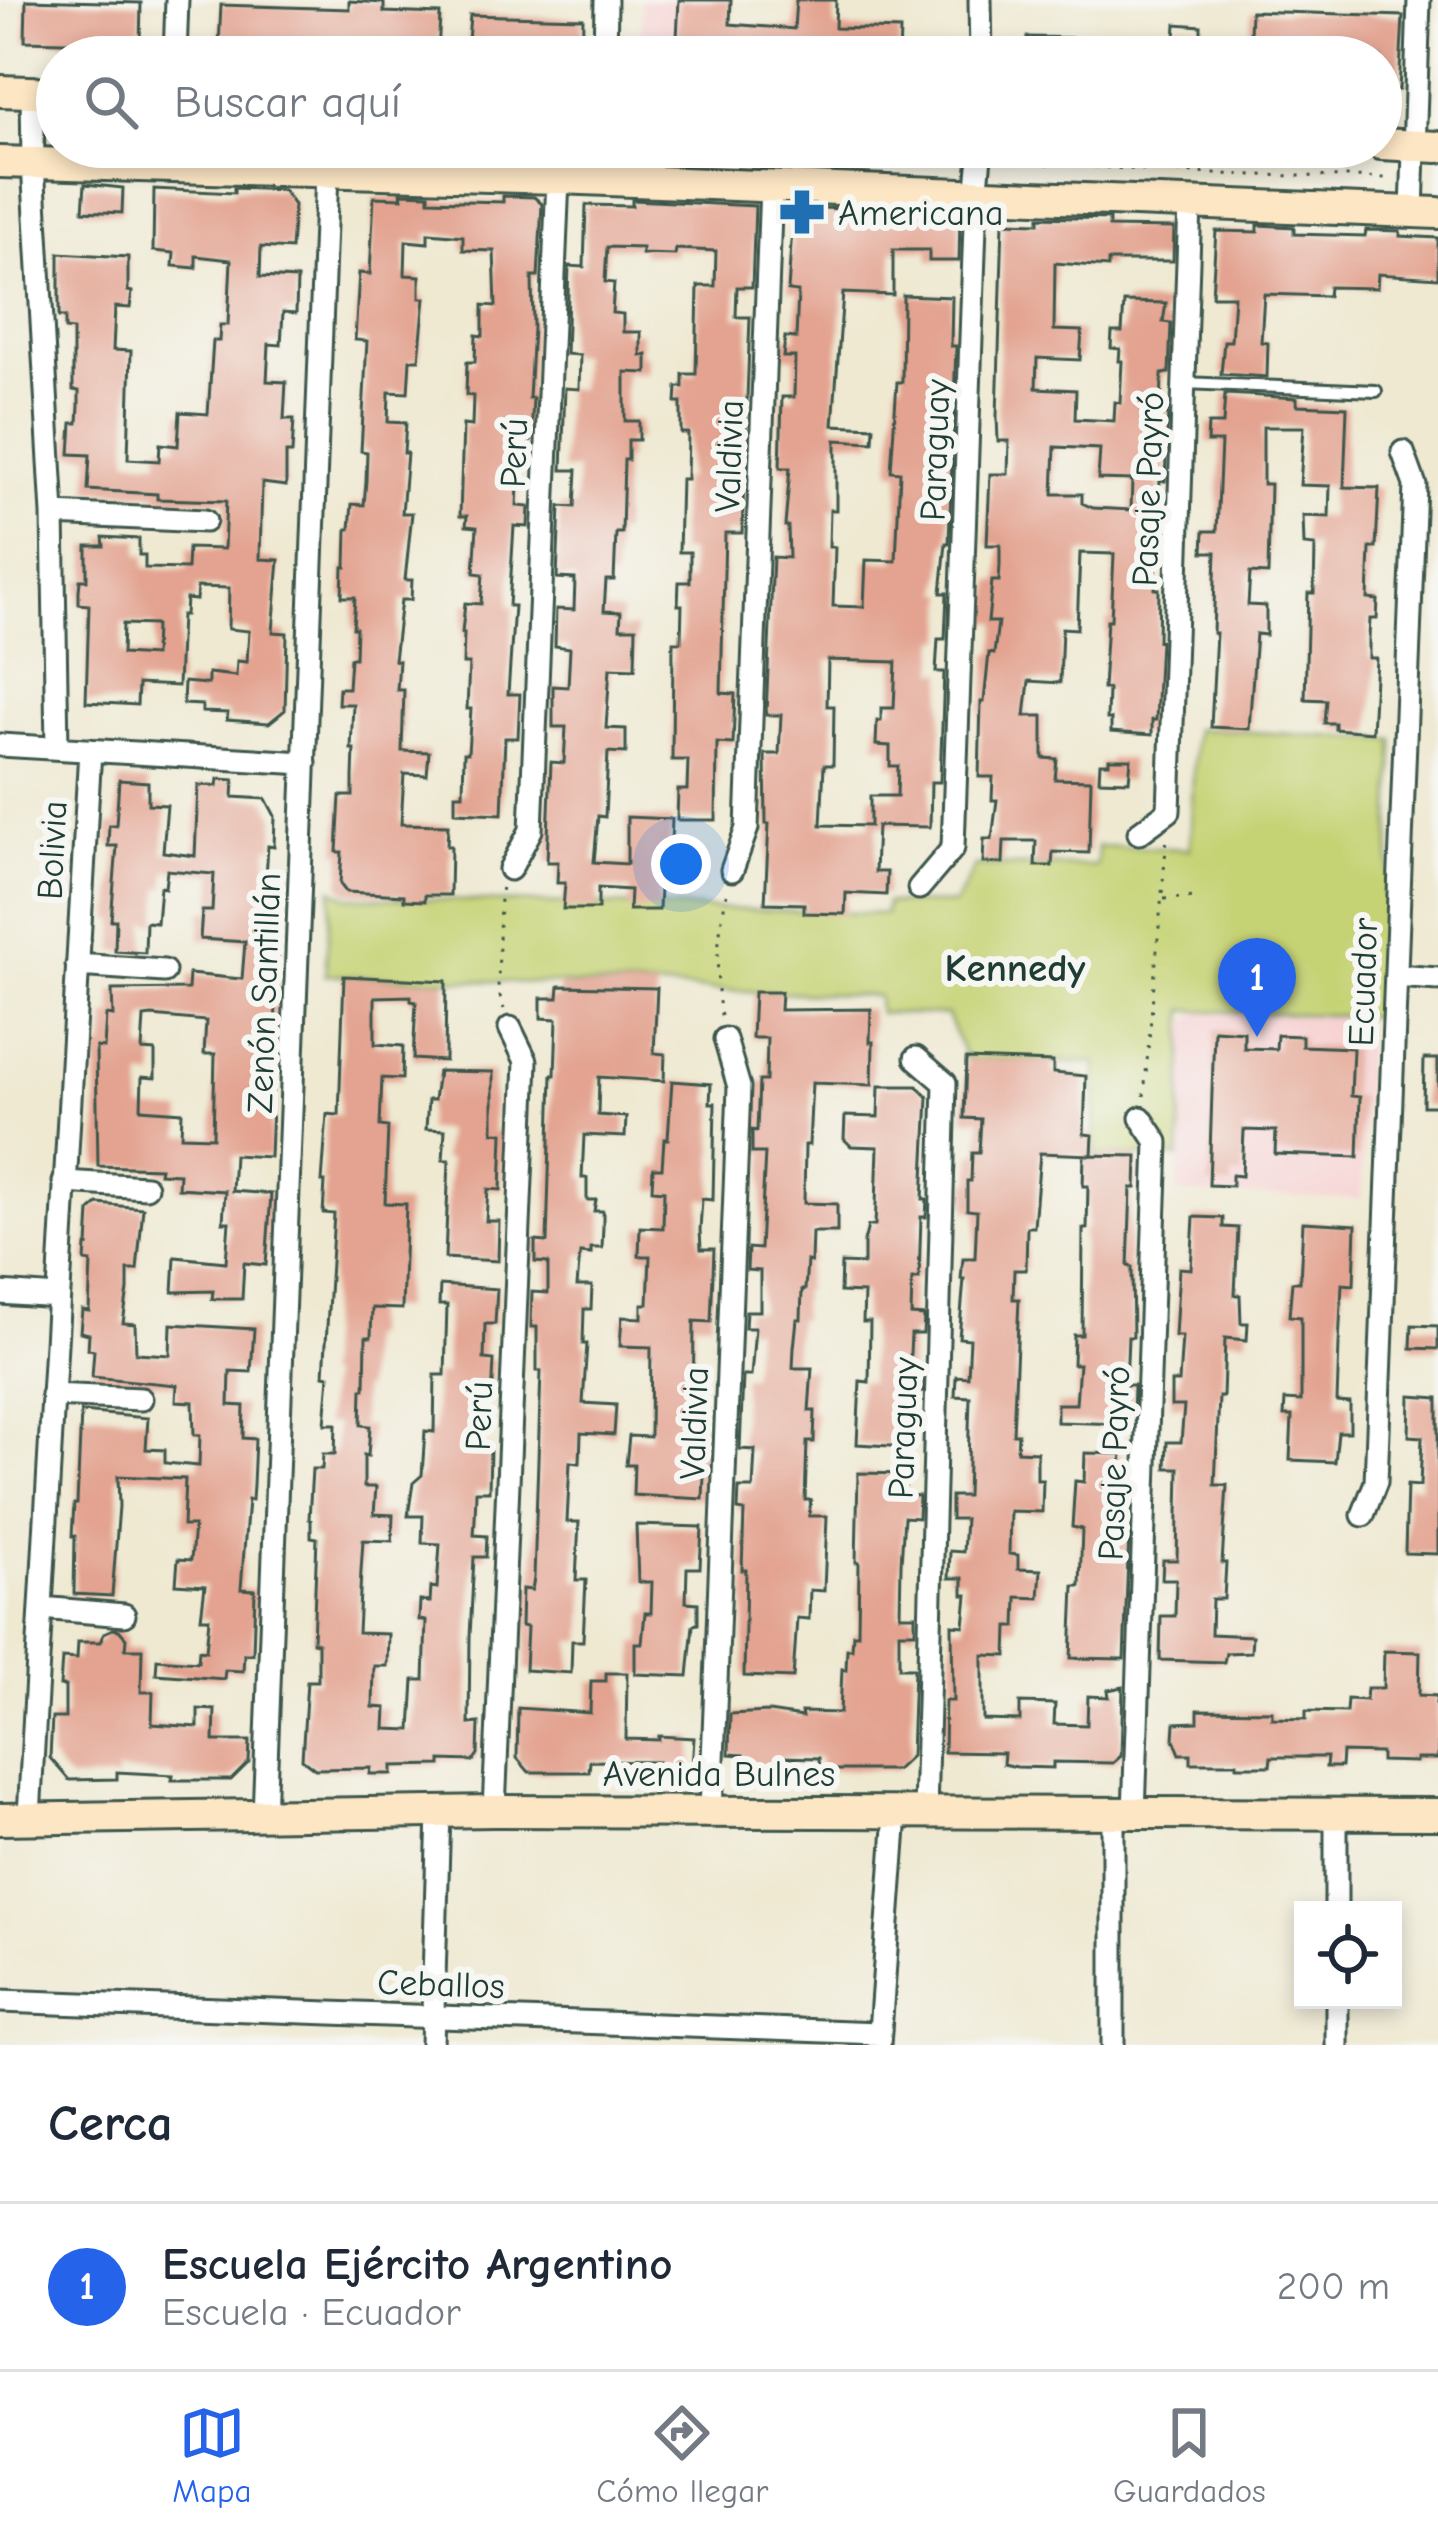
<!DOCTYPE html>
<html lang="es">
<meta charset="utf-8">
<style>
body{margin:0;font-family:"Comic Neue",sans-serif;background:#f2f2f3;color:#1f2937}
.controls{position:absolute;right:36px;bottom:36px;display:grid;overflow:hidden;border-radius:0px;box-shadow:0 6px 18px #0003}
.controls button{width:108px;height:108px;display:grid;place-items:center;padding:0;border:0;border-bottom:3px solid #e0e1e3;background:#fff;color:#1f2937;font:60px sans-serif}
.you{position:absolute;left:681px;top:864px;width:42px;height:42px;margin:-30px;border:9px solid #fff;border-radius:50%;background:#1a73e8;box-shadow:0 0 0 18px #1a73e833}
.badge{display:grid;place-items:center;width:78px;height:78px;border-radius:50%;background:#2563eb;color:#fff;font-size:39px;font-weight:700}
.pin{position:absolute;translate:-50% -99px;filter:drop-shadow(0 3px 6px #0008)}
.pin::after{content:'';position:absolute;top:63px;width:42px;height:36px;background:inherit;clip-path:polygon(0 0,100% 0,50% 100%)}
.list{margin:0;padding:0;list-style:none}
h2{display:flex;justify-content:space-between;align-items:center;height:156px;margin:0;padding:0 48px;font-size:51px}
h2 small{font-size:39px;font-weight:400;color:#747a83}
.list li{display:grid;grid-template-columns:78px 1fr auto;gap:36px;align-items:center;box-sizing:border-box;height:168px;padding:0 48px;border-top:3px solid #e0e1e3}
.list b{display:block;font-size:45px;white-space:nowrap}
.list p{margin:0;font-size:39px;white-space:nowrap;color:#747a83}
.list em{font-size:39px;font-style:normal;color:#747a83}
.icon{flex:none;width:66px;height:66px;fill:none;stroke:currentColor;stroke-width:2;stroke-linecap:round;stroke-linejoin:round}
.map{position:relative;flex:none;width:1438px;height:2045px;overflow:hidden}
.search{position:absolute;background:#fff;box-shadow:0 6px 18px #0003;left:36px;right:36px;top:36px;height:132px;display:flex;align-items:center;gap:30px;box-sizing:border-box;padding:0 42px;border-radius:66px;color:#747a83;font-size:45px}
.sheet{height:324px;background:#fff}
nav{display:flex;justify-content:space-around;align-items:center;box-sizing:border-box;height:168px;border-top:3px solid #e0e1e3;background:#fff;font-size:33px;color:#747a83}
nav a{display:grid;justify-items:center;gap:6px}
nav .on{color:#2563eb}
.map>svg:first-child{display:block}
.built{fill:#f7cfd0}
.green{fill:#c6d374;stroke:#728854;stroke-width:3}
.building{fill:#e3a390;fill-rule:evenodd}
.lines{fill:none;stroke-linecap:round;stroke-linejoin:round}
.lane-casing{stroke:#3e574c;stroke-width:16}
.street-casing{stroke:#3e574c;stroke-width:27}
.secondary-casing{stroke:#3e574c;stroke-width:36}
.path{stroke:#3e574c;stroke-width:3;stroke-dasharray:3 9;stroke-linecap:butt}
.lane{stroke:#fff;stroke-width:10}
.street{stroke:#fff;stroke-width:21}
.secondary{stroke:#fce6c4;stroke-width:30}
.labels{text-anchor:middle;stroke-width:12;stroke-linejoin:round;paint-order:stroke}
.poi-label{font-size:36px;fill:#1f3d34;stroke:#f6f6f2;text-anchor:start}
.street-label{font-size:36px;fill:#1f3d34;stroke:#f6f6f2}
.neighbourhood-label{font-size:39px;font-weight:bold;fill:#1f3d34;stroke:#f6f6f2}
</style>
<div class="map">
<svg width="1438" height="2045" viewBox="0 0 1438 2045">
<rect width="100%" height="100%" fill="#f6f6f2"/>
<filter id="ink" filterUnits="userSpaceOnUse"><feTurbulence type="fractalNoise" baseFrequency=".00833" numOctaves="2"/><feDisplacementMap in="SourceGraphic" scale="24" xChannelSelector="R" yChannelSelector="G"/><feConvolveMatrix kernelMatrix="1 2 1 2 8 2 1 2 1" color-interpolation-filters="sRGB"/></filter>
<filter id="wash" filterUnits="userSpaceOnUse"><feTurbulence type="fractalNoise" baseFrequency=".004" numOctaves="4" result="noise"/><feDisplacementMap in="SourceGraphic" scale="48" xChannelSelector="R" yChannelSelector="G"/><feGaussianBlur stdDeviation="2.7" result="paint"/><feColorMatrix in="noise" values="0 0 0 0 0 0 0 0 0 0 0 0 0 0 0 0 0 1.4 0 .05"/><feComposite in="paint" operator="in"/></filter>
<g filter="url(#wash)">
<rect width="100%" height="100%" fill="#efe9d2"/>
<path class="built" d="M641,0H679L676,57H640Z
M1197,1013L1353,1018L1367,1028L1361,1199L1178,1193L1181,1028Z"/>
<path class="green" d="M1195,729L1394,740L1384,1017L1185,1010L1179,1157L1095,1155L1096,1063L966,1059L947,1015L879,1013L878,996L325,975L332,889L347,897L885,914L886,903L955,904L975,866H1097L1098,846L1190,849Z"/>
<g id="blocks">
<path class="building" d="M26,0L141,3L140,44L25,41Z
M679,0H731L730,24L794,29L796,0H836L835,28L900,30L899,57H676Z
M349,1L384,3V12L440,14L438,55L383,53V57H347L348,50L219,46L221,5L349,9Z
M1251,11L1403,16L1399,90H1381V57H1342V44L1303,42L1302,57H1026L1027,37L1175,39L1176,24L1201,26V34L1250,36Z
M470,15L583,18L582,57L467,55Z
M85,184L123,188L122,213L83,211Z
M234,188L283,190L294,205L291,249L261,247L260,277L297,279L296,313L283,312L281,345L269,344L267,381L286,382L284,419H294L292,453H286V486L262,483L260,559L279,560L273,632L287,633L285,710L269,723L227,720L228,713L202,712V705L183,704L184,682L208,684V673L236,676L237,661L247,662L249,631L228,629L229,588L197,587L196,600L186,599L185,615H181L178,686L138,684L137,705L86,702L89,605L79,604V591L80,580H87V546H104L103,537L139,539V555H145V568L187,569L188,548L224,549L226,501L157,499V494L88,490L90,455L70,454L72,423H78L79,406V391L73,390V330L65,329V317H59V253L128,257V291L132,292L130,308L115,307L113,350L131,351L128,459L159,461L160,444L178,446L180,412L208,414L213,341H219L220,325H228L231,260L196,256V268L173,266L174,253L153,251L154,189L234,193ZM123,624L155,625L154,656L122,654Z
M401,193L429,194V200L464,201L503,202V196L534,197L542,204L538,277H532L533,328L529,398H533L531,441L520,440L517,506L529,507L528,527L514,526L509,606H514L508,694H520L518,738H505L502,814L455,812V794H463L464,753H468L471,709H467L469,664H463L464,633H462L465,603L481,604L483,574L474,573L477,527L466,526L467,516H460L463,425L472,426L473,396L466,395L467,362H475L476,335L483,336V305L496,306L494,251L463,250V236L428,233V243L406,241L405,275L420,276V298H425L419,360H410L408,393L389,392L388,422L406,423L404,453H407L402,513H412L405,580H412L411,600H401L394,660L399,661L397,690H404L402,751L429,752L427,775L404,774L401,824L448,825L447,846H451L450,895H425V901L404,900V895L346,892L340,884L342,852H337L340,796H353V777L354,749H351L353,704H338L339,688H348L350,658H355L356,628H353L355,597H342L343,567H346L347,529H350L352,504L364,505L366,481L367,452L361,451L367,341L355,340L359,273L370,274L374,197L402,198Z
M632,200L755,206L752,287H737L736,317H750L742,533H725L721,693L735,694L733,744L717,743L716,820H677L678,790H687L688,760H672L673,642H681L682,605H678L679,582H690V552H679L681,479H687L688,433H681V403H676L677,387H683V374H696L698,286H715L716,251L676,249L675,255L642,254V248L607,247L605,282L614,283L612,313L623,314V332H641V356L647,355V373L625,372V421H639V440H628V460H624L622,533H616L614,580H606L604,611L621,612L620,628H636L635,669L610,668L606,728L626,729V753L608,752L605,817L598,816L594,862L627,864V817L672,819L670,866H661L659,910H629L630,890L598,888V909H563L565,883H557L558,862H547L551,762L564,763L566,727H553V686L568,687L570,648L555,646L556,609L574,610L575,579L557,578L560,506L575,507L577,470H562L565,388L579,389L580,355L566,354L569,266L584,267L586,205L632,206Z
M800,207L886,211V217L930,218V212L960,214L959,261H929V250H893V295L843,293L833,425L874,427L873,442L836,440V510H830L829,547H835L833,606L864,607L866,560L896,561L900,472L891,471L897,382H902L903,295L952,297L951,346H956L949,543H946L941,593H947L945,639H938L936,672H944L940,782H931L930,827L877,826L875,872H887L886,895L846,893L845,914L804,913V904L765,903L769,824H766L765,754H779L781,715H766L773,557L789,558L788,526H785L790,468H780L782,397H794L795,357H783L785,337L796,338L798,292L788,291L793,213ZM828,660L896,662L894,708H881V721H877L876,745L890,746V766H898L897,796H870V826L821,825L824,765H833L834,706H827Z
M1039,217L1109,219V227L1174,228L1173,261H1108V267L1055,263L1054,330L1082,331L1080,360L1037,358L1036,388L1076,390L1075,419L1114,421L1115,402L1120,403L1122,361H1119L1120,349L1111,348L1112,332H1122L1124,302L1166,303L1163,322L1171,323L1169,373L1162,374L1161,409H1168L1165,481H1160L1155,542H1158L1155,589H1159L1158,641H1160L1156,720H1152V735L1111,732V719H1107L1108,689H1103L1107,620H1111L1114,554L1080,553L1077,629L1062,628L1060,683L1029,681L1025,716H1043V758L1057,759L1055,779L1091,780L1089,853L1053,852L1052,866H1035L1036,841H1004L1003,863H983L984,839H992L997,800H992L993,777H979L981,702H984L989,653L994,654L998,622H988L992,581H999L1000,565V545H987L990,474H1008L1009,441H998L997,416L1003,222L1039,223ZM1055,447L1100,449L1098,479L1132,480L1131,510L1093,508L1082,503V494H1053Z
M1258,225L1294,227V234L1365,236L1366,230L1400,231V236L1438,238V278L1378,274L1377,288L1329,287L1328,296L1264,294L1261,342L1268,343L1267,377L1221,374L1224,341H1231L1234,296H1212L1216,231L1258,232Z
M1225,394L1297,398V405L1347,407L1344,487L1379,488L1376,548H1370L1368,599L1378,600L1377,619H1370L1369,638V658H1376L1372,732L1335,729V723H1324L1326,700L1305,699L1308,593H1314L1315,546L1304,545L1303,516L1329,517L1330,486L1300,485L1304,427H1263V484H1270L1268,574L1250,573L1248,605L1266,606V635L1256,634L1249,729L1211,727L1216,633H1213L1216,552H1203L1204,531H1217L1221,442H1207L1208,424H1223Z
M1109,759H1131L1129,781L1099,780L1100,763H1109Z
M218,779L234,780L233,797L266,799L275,816L274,847L268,846L266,877L271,878L268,925L279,926L270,1157L234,1155L232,1191L271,1194L266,1265L244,1263L242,1299H212L213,1291L173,1292L175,1257L226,1262L229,1222H223L225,1191L178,1188L179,1174L159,1173L160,1168L98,1166L96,1047L104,1048L106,1015L113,1016L112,990L188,989L189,974L242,979L245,942L200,939L202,911H212L214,874L167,870L165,888L160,887L157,923L146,922L145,953L115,951L116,920H111L117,846H108L109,825H116L119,780L148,782V804L167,805L163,852L195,856L198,785L217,786ZM152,1016L206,1021L204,1054H215L213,1137L181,1136L182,1112L141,1109L142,1077L155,1078V1051L142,1050L144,1017Z
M344,976L446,981L445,1061L413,1059L416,1002L411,1001V996L375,997V1044L403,1046L402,1079L382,1078L380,1126L388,1127L385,1203L406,1204L402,1309L372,1308L371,1337H366L365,1389H362L361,1425L370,1426L368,1456L364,1455V1487H376L374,1514L393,1515L392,1541L363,1540L361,1571L358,1633L388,1634L387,1666H374L373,1707L386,1708L385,1729L411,1730L414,1680H424L426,1621L419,1620L420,1601L430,1602L431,1587L437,1588L440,1544L422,1543L423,1516H408L413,1483L422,1475L425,1431L434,1432L435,1375H445L447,1305H439L440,1285L497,1289L495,1324H485L484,1359L494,1360L492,1401L481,1400L480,1450H490L489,1491H476L475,1519L474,1535L487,1536L486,1557H474L470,1637L469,1724L479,1723L478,1754L473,1761L441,1760V1765L392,1766V1774H370L371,1768L315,1769L302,1759L307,1681H318V1643L313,1642L317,1538L311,1537V1520L309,1519L312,1469H322L323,1454H335L336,1424H325L329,1376L324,1375L334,1214L323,1213L325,1182H322L327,1114L339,1115Z
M559,986L657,988L654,1053L665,1054L664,1081L599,1077L598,1115L626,1117L625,1137L584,1135L582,1178H587V1200H596L594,1211H603V1226L602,1248H591V1254L580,1253L577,1286H592L591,1309H584L583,1344H587L583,1403L616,1405L614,1435L581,1433L580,1463L570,1462L567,1522H579L576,1580H586L583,1641H572L571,1673L525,1670L527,1627L521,1626L522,1589L532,1590L534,1578L541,1371H537V1327H531L532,1292L548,1293V1263L535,1262V1241L547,1242L552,1075H555L557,1019L541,1018V998H558Z
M754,992H781L780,1010L871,1009L870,1042H873L872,1085L812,1083L809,1145H805L804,1203L837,1204V1232H812L811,1262L807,1261L805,1290H802L801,1319H797L794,1348L793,1368H812L809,1411H815L814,1442H807L805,1500H811L809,1516H827L824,1591L810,1590L809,1619L797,1618L793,1678L744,1676L746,1570H742L744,1511L738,1510L739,1488H753L755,1450L740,1449L743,1376H751L755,1328H745L746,1311H760V1271L747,1270L748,1248L760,1249L765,1153H752V1130L757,1131L759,1081H766L767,1038H752Z
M1214,1030L1244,1032V1048L1276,1049L1277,1035L1302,1036V1046L1353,1048L1351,1096L1360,1097L1358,1157L1275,1154L1276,1131L1244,1130L1242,1176L1232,1175V1186L1209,1185Z
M966,1059L1053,1062V1073L1086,1076L1084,1134L1093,1135L1092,1155L1040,1153L1034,1227H1027L1026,1270H1014L1013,1299H1019L1013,1434H1018L1017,1451L1037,1452V1480H1043L1042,1512L1010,1511L1009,1554L1018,1555V1569L1041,1570L1039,1598L1017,1597L1016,1627H1008L1007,1656L983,1655V1720L1020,1721V1703L1055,1704L1054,1724L1087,1725L1088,1696L1109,1697L1108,1690L1123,1687L1121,1756L1113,1763L1053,1762V1768L1017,1767L1003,1764L1004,1753L944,1752L945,1701H953L952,1625L964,1626L967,1595H963V1578H949L950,1551L963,1552L965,1519H951V1496H967L970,1397L955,1396L956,1376L968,1377L970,1339L959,1338L964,1279H961L963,1258H975L977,1211L967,1210V1181H971L972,1153H979L981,1119L964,1118Z
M1424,1059H1438V1106H1423Z
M438,1071L493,1072V1132L503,1133L501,1190L488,1189L486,1221H499L498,1261L445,1258L449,1160H443L445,1130L426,1129L428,1100H434Z
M672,1081L711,1084L710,1103H715L713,1200L702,1199L700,1230L701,1249H714L711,1322L694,1321L693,1427L706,1428L703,1499L633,1495L634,1465H626L629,1436L650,1437L651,1347L620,1346L622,1317L642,1318V1304H648L650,1256H639L640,1227L663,1228L664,1191L652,1190L653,1168H662L664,1139H668Z
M879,1086H917L928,1097L923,1199H927L926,1217H921L919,1279H912L911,1315L924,1316L923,1334H911L909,1375H922V1392H910L907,1447L857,1444L860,1381L869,1382L870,1322H863L864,1293L840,1292L841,1263L864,1264V1242L868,1226L875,1225L876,1205L878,1147L851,1146L844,1139L845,1116L878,1117Z
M1084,1155L1137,1156L1136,1188H1131L1128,1266L1132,1267L1133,1337H1128L1126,1385H1134L1133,1415H1122V1424L1057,1422V1404H1076L1079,1364H1073L1074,1335H1082L1083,1229H1087L1088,1186H1083Z
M98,1204L143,1208L137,1270H128V1290L123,1323L135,1324L136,1353L170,1355L171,1324L254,1329L251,1372L230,1371L229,1405L244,1406L243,1438L255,1439L253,1485L252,1500H248L241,1589L255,1590L253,1654H244L243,1671L225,1670L224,1679L156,1674L157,1659L198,1662L199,1650L206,1651L209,1618H201L205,1586L176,1584L178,1559L191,1560L194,1526H183L185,1479L118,1476L119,1506L112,1596L74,1594L75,1536H72L74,1504H77L81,1412L148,1418L146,1449L165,1450V1463L199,1466L200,1435H194L193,1402L176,1401L177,1385L92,1377L94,1350L88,1349L89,1334L80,1332L82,1310L89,1311L91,1262L85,1261L86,1246H88L90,1211Z
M1194,1217L1223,1218V1227L1238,1228L1235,1295H1240L1241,1323H1248L1247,1340L1225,1338L1223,1397H1219L1215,1485H1227L1222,1563H1226L1224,1599H1212L1211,1634L1252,1636L1251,1652L1226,1653L1224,1662L1160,1660L1161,1616H1175L1176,1579H1162L1163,1560H1177L1179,1468H1166L1167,1442H1181L1184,1406H1171V1382H1179L1182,1336H1175L1179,1268L1191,1269Z
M1303,1222L1356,1225L1354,1285L1342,1284L1339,1344L1337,1402L1350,1403V1432H1338L1335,1462L1290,1460L1292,1416H1284L1285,1400L1301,1401V1317L1289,1316L1292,1282H1300Z
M1412,1325L1438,1326V1349L1411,1348Z
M1410,1396L1438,1398V1554L1405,1553L1407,1485L1420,1486L1422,1437L1409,1436Z
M1085,1453L1122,1454L1119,1483H1112L1111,1514H1118L1116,1532H1129L1124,1659L1071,1658L1074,1586H1080L1082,1529L1072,1527L1075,1481L1084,1482Z
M858,1473L906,1474L904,1495L919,1496L918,1518L904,1517L901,1564L900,1615H915V1632H899V1668H914L911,1756L896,1770H820L819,1758L780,1757L779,1770H742L743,1755L729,1754L730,1714L769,1712L802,1717L801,1712L840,1713L842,1669L846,1670L847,1649H852L853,1634H858L859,1562H856Z
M636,1525L702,1527L700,1568H687L686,1602L698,1603V1624L693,1625L688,1676L635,1674V1643H642L645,1613H651L652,1582H638Z
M113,1629L119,1630L126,1638L125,1649H142L141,1692H153L152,1724L198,1727V1709L215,1710L214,1741H250L249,1762L231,1780H172L173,1775L117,1772V1779L69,1780L50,1758L52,1718H65V1686H60L62,1658L77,1659L78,1642H100L104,1633Z
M1384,1651L1420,1652L1419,1695L1437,1696L1436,1703H1438V1759H1416V1762L1381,1761V1753L1342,1752L1341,1767H1326L1327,1757H1271L1270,1766H1237V1763H1191V1754H1180L1174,1739L1175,1723L1198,1722V1710L1272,1711V1718L1306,1719V1711L1346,1712L1347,1699L1366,1700L1367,1688H1383Z
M606,1673H627L626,1739L659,1740V1736L694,1738L692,1768L657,1766L658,1762L590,1761L589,1772H529L517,1758L518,1708L590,1713L591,1681H606Z"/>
</g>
</g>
<g filter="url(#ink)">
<use href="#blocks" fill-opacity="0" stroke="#3e574c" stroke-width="3"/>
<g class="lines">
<g class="lane-casing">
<path id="lane" d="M1184,383L1376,391"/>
</g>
<g class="street-casing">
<path id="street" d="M980,0L981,57
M175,57L177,0
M605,57L606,0
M32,92L33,164L53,514L57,748
M1412,212L1419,0
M53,514L205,521
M0,745L305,763
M1139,833L1169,811L1190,204
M510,869L531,830L558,178
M732,870L747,828L771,186
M919,888L953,848L976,196L981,147
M77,965L164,971
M1396,976L1438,979
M916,1058L945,1083L925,1813
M64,1182L146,1187
M0,1293L58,1297
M52,1395L141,1399
M1363,1515L1376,1482L1415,485L1403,452
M41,1608L124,1615
M494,1811L526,1061L510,1028
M711,1812L739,1087L725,1039
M1113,1814V2045
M1134,1814L1157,1142L1141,1118
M1336,1814V1910
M29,1816L90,750
M264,1816L327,172
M1337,2000V2045
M0,2001L879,2033
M432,2045L439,1812
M879,2045L896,1814"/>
</g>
<g class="secondary-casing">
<path id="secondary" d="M0,91L57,93
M1381,144L1438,147
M0,162L558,178L1438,213
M0,1819L494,1811L1438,1814"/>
</g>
<path class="path" d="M571,147L659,155
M716,157L959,160
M998,161L1213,174L1390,178
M502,888L500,894L498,990L504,1009
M1164,899L1196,897
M721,1016C714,975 718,930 728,889
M1144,1096L1167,837"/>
<use href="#lane" class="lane"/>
<use href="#street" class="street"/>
<use href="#secondary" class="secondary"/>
</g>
</g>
<defs>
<g id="pharmacy-bare" transform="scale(3.6)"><path d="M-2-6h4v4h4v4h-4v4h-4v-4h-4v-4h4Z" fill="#1f6fb2" stroke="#f6f6f2" stroke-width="2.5" paint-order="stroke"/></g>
</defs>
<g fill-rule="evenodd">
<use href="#pharmacy-bare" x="802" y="212"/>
</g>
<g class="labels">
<g class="poi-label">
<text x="838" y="225">Americana</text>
</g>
<g class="street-label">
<text transform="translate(934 450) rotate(-88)" y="13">Paraguay</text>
<text transform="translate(513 453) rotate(-88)" y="13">Perú</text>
<text transform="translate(728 456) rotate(-88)" y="13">Valdivia</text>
<text transform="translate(1147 489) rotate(-88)" y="13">Pasaje Payró</text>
<text transform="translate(51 850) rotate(-87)" y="13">Bolivia</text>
<text transform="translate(1362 982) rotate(-88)" y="13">Ecuador</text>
<text transform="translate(263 993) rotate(-88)" y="13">Zenón Santillán</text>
<text transform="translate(478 1416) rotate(-88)" y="13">Perú</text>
<text transform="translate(693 1423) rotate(-88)" y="13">Valdivia</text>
<text transform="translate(902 1428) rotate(-88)" y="13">Paraguay</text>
<text transform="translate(1113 1463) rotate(-88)" y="13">Pasaje Payró</text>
<text x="719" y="1786">Avenida Bulnes</text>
<text transform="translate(441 1983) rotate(2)" y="13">Ceballos</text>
</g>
<g class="neighbourhood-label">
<text x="1015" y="981">Kennedy</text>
</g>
</g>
</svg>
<div class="controls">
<button><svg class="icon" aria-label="locate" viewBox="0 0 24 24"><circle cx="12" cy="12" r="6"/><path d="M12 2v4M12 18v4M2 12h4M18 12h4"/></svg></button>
</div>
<div class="you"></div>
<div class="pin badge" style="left:1257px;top:1037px">1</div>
<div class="search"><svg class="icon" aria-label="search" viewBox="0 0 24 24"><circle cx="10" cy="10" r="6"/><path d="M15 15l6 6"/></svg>Buscar aquí</div>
</div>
<section class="sheet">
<h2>Cerca<small></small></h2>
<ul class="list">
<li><span class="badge">1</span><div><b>Escuela Ejército Argentino</b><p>Escuela · Ecuador</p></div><em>200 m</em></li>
</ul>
</section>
<nav>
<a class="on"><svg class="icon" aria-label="map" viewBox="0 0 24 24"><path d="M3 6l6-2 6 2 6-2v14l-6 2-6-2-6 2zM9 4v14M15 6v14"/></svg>Mapa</a>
<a><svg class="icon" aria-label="directions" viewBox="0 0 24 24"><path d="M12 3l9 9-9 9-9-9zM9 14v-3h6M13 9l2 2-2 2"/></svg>Cómo llegar</a>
<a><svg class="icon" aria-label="saved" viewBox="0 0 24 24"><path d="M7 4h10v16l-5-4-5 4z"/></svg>Guardados</a>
</nav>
